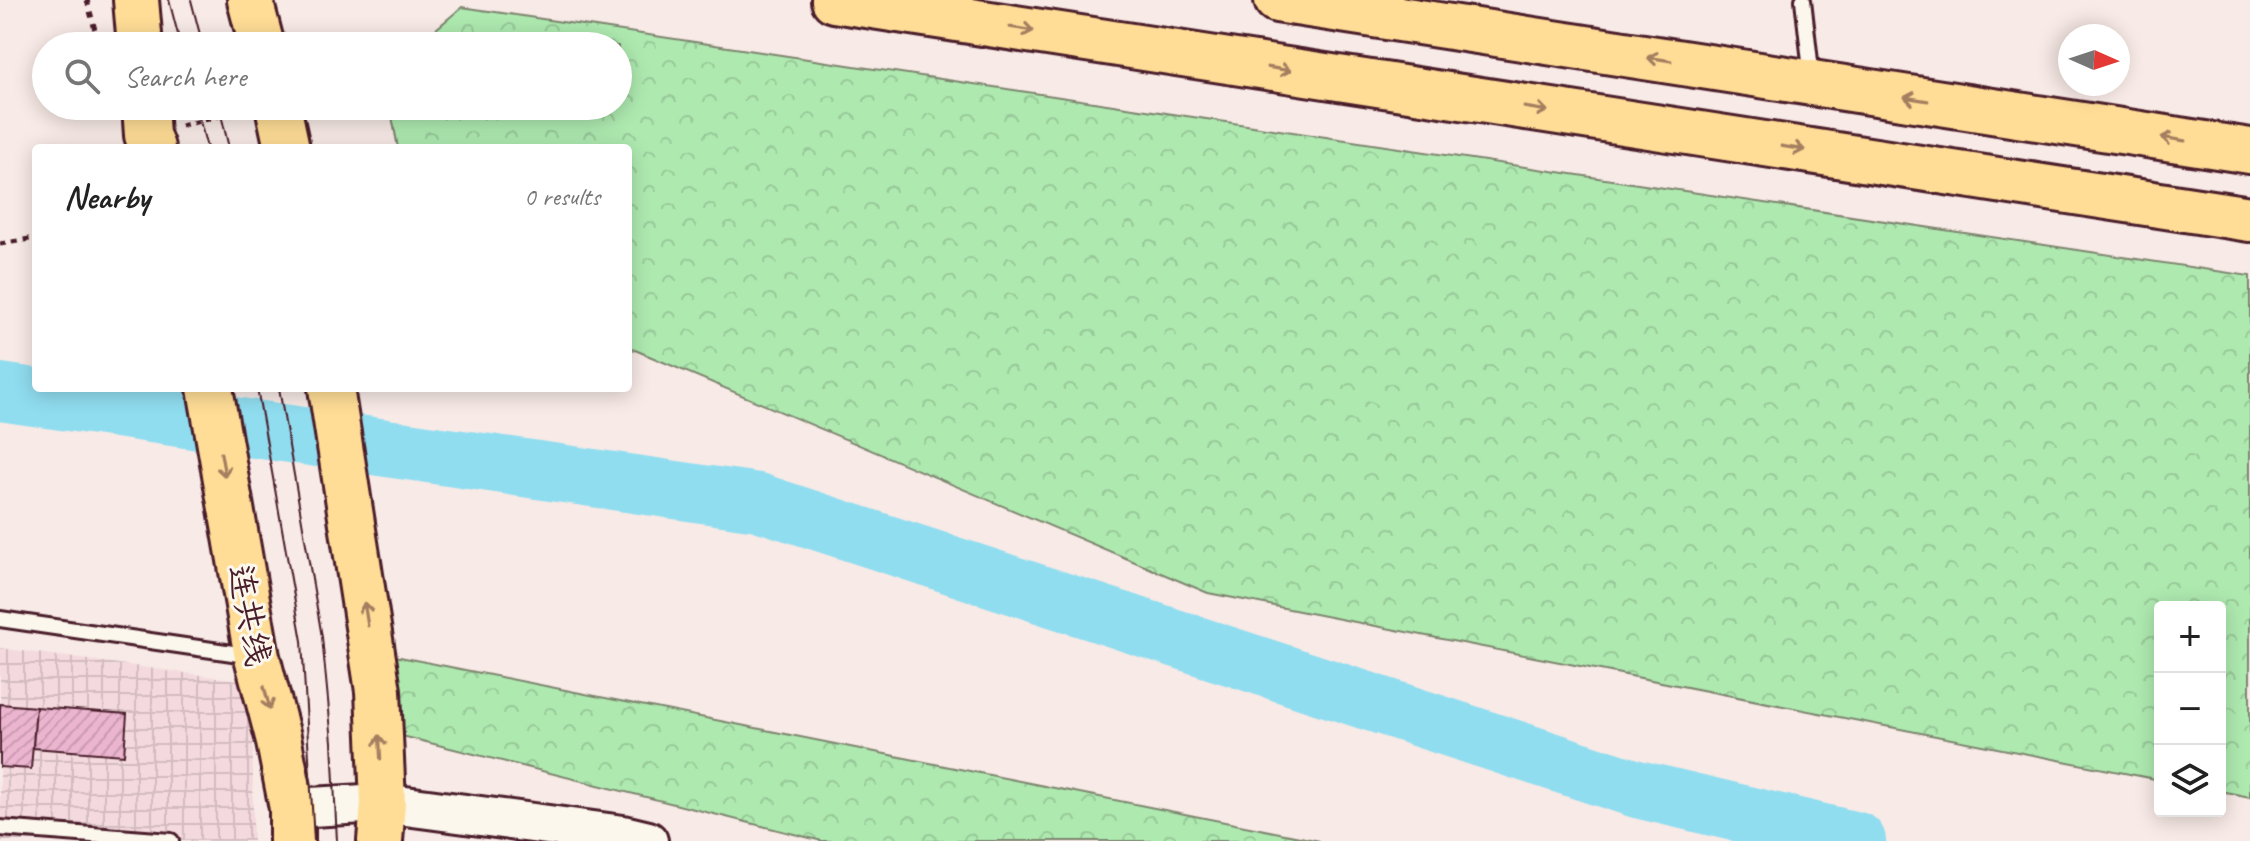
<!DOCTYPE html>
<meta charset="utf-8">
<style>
body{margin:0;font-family:Caveat,"LXGW WenKai TC",sans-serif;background:#f2f2f2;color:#222}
.controls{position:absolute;right:24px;bottom:24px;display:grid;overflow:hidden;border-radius:8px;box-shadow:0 4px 20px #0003}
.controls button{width:72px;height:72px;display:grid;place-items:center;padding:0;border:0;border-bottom:2px solid #e0e0e0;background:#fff;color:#222;font:40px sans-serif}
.compass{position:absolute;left:2058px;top:24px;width:72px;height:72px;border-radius:50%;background:#fff;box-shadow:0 4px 20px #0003;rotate:93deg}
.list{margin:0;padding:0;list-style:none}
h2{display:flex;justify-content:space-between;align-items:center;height:104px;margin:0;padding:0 32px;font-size:34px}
h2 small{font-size:26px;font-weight:400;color:#767676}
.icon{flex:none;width:44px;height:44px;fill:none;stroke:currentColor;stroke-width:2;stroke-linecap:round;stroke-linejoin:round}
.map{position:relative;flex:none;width:2250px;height:841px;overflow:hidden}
.search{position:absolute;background:#fff;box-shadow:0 4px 20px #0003;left:32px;top:32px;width:600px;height:88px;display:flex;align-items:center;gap:20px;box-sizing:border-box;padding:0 28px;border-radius:44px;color:#767676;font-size:30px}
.panel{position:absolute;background:#fff;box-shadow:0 4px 20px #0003;left:32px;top:144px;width:600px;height:248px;border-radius:8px}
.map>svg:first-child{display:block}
.industrial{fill:url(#industrial-grid)}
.park{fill:url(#park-crowns);stroke:#7c846e;stroke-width:2}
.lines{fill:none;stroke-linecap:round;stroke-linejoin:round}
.river{stroke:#90ddf0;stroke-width:58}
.building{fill:url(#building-hatch);stroke:#4a1f2b;stroke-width:2}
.service-casing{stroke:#4a1f2b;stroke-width:20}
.tertiary-casing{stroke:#4a1f2b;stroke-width:44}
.primary-casing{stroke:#4a1f2b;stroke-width:50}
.trunk-casing{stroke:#4a1f2b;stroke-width:50}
.path{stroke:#4a1f2b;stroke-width:5;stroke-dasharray:6 6;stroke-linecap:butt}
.service{stroke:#fbf7ec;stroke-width:14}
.tertiary{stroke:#fbf7ec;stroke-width:38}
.primary{stroke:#ffdd96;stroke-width:44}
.trunk{stroke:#ffdd96;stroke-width:44}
.tram{stroke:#4a1f2b;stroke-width:2}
.oneway{stroke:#a47e60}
.labels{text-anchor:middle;stroke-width:6;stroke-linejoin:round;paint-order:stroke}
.street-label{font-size:34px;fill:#4a1f2b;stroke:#fbf7ec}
</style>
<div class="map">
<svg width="2250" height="841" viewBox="0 0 2250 841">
<defs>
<pattern id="industrial-grid" width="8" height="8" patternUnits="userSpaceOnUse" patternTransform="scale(2)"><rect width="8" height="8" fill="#f4dadf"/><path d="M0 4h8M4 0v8" fill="none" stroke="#d3bbc0"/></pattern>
<pattern id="park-crowns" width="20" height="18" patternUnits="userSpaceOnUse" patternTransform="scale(2)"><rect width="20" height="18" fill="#aeeab0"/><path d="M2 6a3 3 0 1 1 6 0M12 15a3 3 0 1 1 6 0" fill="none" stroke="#97c898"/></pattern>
<pattern id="building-hatch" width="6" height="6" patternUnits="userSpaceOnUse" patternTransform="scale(2)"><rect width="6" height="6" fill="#ebb5cf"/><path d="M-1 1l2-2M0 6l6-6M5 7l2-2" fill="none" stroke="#cb9bb2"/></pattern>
</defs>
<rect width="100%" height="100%" fill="#f8eae6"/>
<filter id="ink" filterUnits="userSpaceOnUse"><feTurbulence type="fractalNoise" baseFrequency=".0125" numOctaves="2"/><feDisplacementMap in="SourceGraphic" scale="16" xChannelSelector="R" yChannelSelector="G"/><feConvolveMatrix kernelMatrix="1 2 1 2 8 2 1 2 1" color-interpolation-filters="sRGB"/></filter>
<g filter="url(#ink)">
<path class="industrial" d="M0,648L253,682V841H0Z"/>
<path class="park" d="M462,7L2250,276V797L2220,791V607H2160V780L1208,593L628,347V148H398L390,106H618V46H416Z
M365,650L1320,841H822L358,725Z"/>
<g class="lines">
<path class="river" d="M0,392L758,502L1637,789L1857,841"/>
</g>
<path class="building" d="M0,704L36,707L31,769L0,767Z
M36,707L127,714L124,755L33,748Z"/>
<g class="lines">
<g class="service-casing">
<path id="service" d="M1803,0L1812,79
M0,619L253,656
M0,828L171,841"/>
</g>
<g class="tertiary-casing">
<path id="tertiary" d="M292,808L383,803L623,835L648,841"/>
</g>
<g class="primary-casing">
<path id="primary" d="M834,0L2250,219
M1277,0L2250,151"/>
</g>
<g class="trunk-casing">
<path id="trunk" d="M136,0L140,46
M250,0L262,46
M145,106L147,135L152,148
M278,106L287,148
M210,388L257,657L278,737L292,808V841
M331,388L378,691L383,803L380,841"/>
</g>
<path class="path" d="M87,0L99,45
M335,46L338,43
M181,126L241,110
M0,244L36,238"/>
<use href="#service" class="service"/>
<use href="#tertiary" class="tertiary"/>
<use href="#primary" class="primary"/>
<use href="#trunk" class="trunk"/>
<path class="tram" d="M169,0L181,46
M191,0L203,46
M196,106L207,148
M219,106L229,148
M257,388L302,641L314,841
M279,388L322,637L332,742L337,841"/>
</g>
<defs><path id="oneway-shaft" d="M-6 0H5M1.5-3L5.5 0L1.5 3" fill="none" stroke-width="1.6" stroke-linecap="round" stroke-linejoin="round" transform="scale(2)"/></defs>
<g class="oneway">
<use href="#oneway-shaft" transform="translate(1022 29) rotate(9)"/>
<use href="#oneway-shaft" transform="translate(1659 59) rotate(-171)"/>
<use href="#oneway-shaft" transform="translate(1279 69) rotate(9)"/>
<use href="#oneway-shaft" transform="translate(1916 99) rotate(-171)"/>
<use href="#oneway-shaft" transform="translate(1536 109) rotate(9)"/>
<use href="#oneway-shaft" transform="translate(2173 139) rotate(-171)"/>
<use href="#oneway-shaft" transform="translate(1793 148) rotate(9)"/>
<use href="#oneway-shaft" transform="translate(223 465) rotate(80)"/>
<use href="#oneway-shaft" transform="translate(366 614) rotate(-99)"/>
<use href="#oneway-shaft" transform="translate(267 698) rotate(75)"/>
<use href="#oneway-shaft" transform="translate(380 747) rotate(-93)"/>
</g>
</g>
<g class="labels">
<g class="street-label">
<text transform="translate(250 615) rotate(79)" y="12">连共线</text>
</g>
</g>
</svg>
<div class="controls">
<button>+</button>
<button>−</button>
<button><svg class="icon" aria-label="layers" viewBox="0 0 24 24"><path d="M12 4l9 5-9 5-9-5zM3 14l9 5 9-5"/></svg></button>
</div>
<svg class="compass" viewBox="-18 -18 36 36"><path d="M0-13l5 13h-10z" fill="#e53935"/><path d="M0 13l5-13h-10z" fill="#767676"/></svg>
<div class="search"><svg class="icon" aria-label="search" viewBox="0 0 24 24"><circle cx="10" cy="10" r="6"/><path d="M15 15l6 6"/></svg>Search here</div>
<section class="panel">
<h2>Nearby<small>0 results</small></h2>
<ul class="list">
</ul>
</section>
</div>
